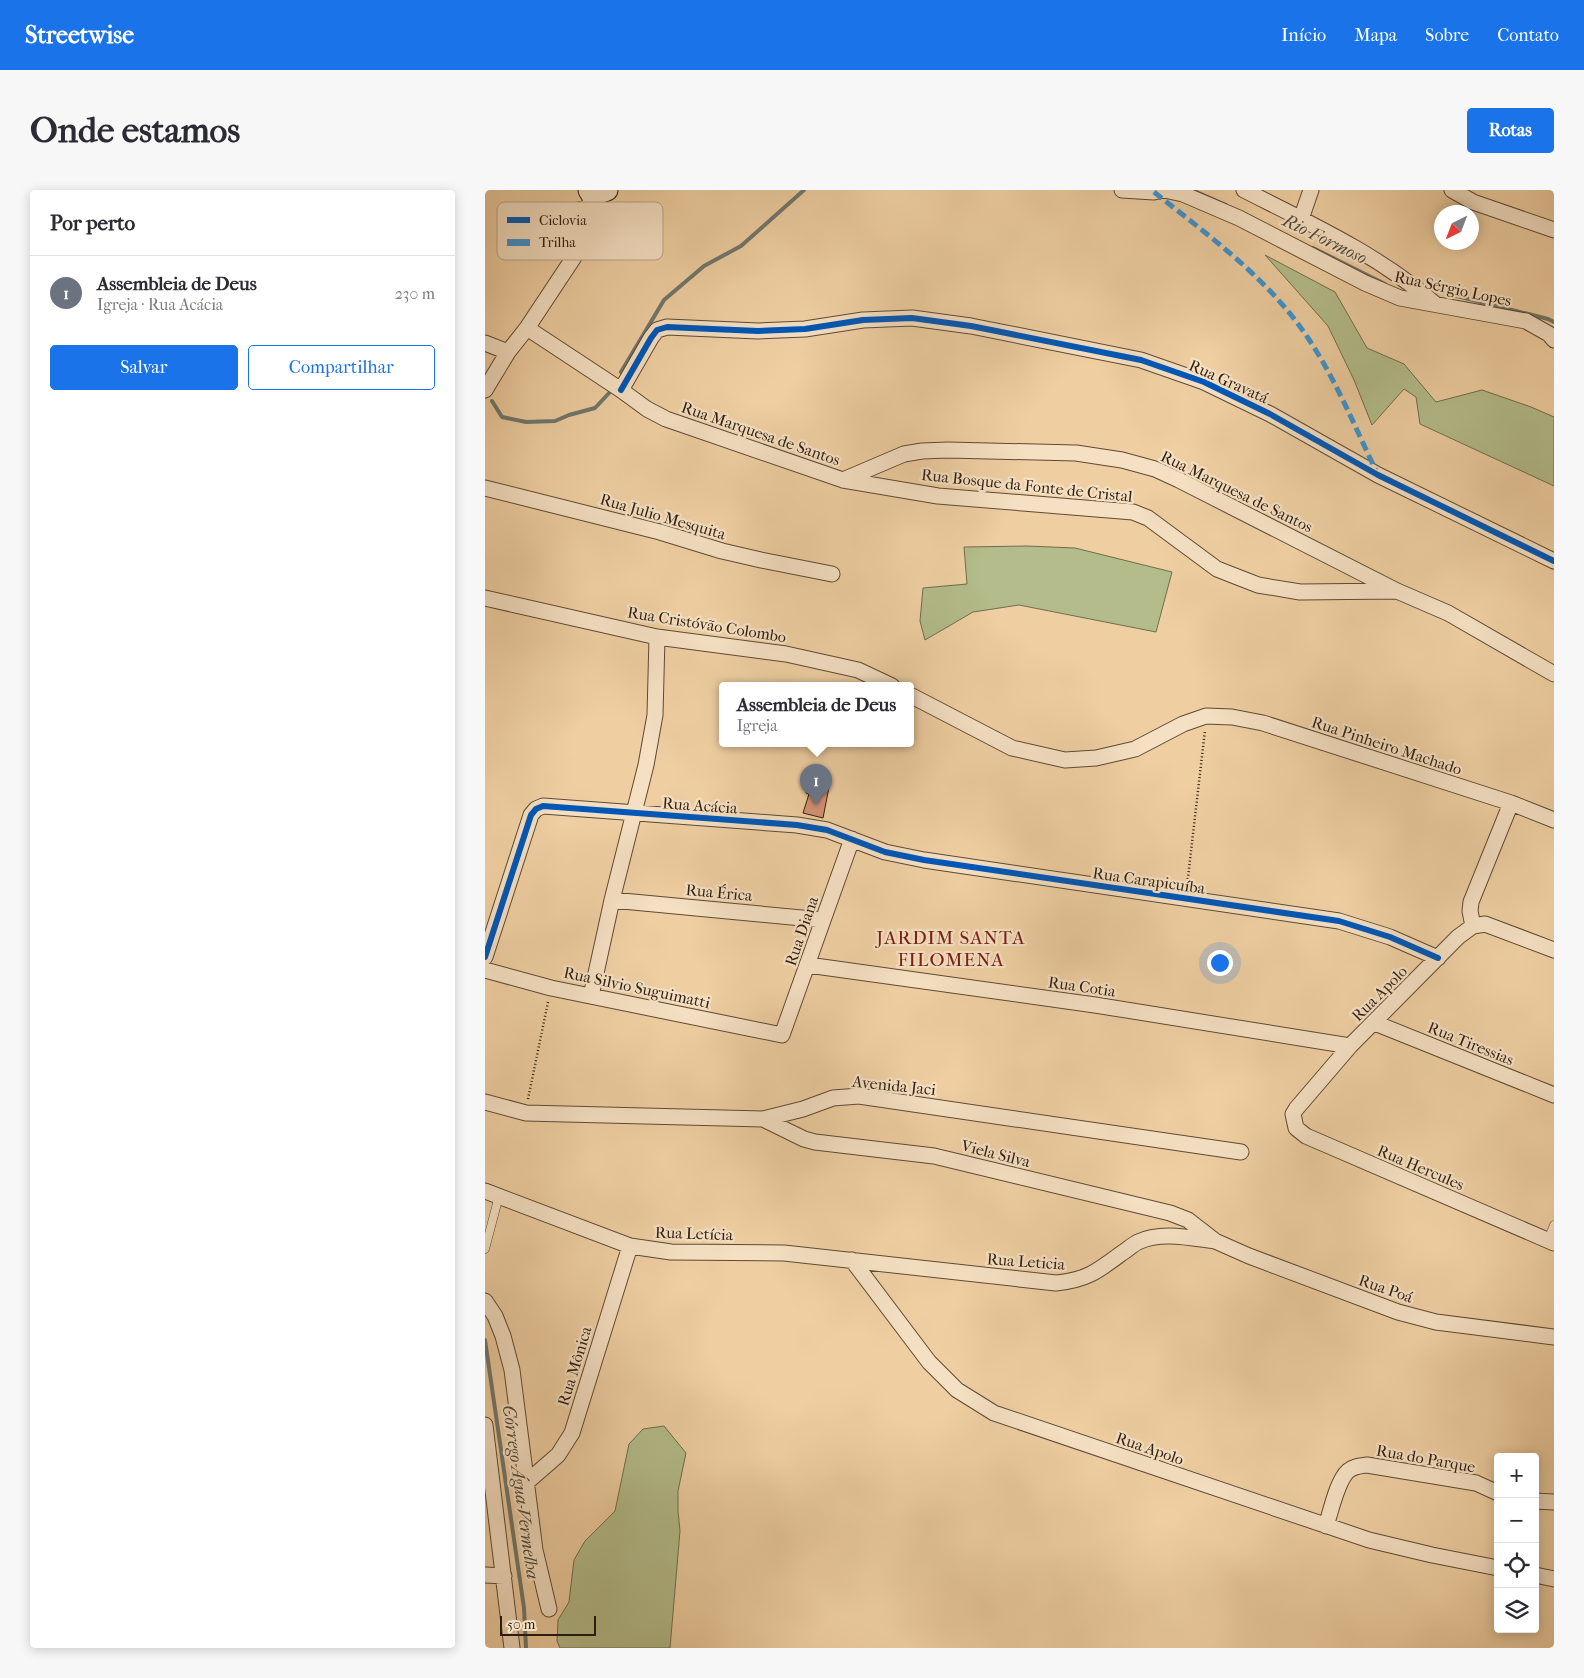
<!DOCTYPE html>
<html lang="pt">
<meta charset="utf-8">
<style>
body{margin:0;font-family:"IM FELL French Canon",serif;background:#f7f7f7;color:#2b2b33}
.controls{position:absolute;right:15px;bottom:15px;display:grid;overflow:hidden;border-radius:5px;box-shadow:0 2px 12px #0003}
.controls button{width:45px;height:45px;display:grid;place-items:center;padding:0;border:0;border-bottom:1px solid #e1e1e2;background:#fff;color:#2b2b33;font:25px sans-serif}
.compass{position:absolute;left:949px;top:15px;width:45px;height:45px;border-radius:50%;background:#fff;box-shadow:0 2px 12px #0003;rotate:222deg}
.scale{position:absolute;left:15px;bottom:12px;width:96px;box-sizing:border-box;padding-left:5px;border:2px solid #2f1e0f;border-top:0;font-size:14px;line-height:18px;white-space:nowrap;color:#2f1e0f;-webkit-text-stroke:4px #f5e0c3;paint-order:stroke}
.you{position:absolute;left:734px;top:772px;width:18px;height:18px;margin:-12px;border:4px solid #fff;border-radius:50%;background:#1a73e8;box-shadow:0 0 0 8px #1a73e833}
.badge{display:grid;place-items:center;width:32px;height:32px;border-radius:50%;background:#1a73e8;color:#fff;font-size:16px;font-weight:700}
.pin{position:absolute;translate:-50% -41px;filter:drop-shadow(0 1px 2px #0008)}
.pin::after{content:'';position:absolute;top:26px;width:18px;height:15px;background:inherit;clip-path:polygon(0 0,100% 0,50% 100%)}
.popup{position:absolute;left:234px;top:492px;width:195px;height:65px;box-sizing:border-box;display:grid;place-content:center;border-radius:5px;background:#fff;filter:drop-shadow(0 1px 4px #0005);font-size:16px;white-space:nowrap;color:#7c7c81}
.popup b{font-size:19px;color:#2b2b33}
.popup::after{content:'';position:absolute;left:50%;top:100%;margin-left:-10px;border:10px solid transparent;border-top-color:#fff}
.list{margin:0;padding:0;list-style:none}
h2{display:flex;justify-content:space-between;align-items:center;height:65px;margin:0;padding:0 20px;font-size:21px}
h2 small{font-size:16px;font-weight:400;color:#7c7c81}
.list li{display:grid;grid-template-columns:32px 1fr auto;gap:15px;align-items:center;box-sizing:border-box;height:75px;padding:0 20px;border-top:1px solid #e1e1e2}
.list b{display:block;font-size:19px;white-space:nowrap}
.list p{margin:0;font-size:16px;white-space:nowrap;color:#7c7c81}
.list em{font-size:16px;font-style:normal;color:#7c7c81}
.actions{display:flex;gap:10px;padding:15px 20px}
.actions a{flex:1;padding:11px 0;border:1px solid #1a73e8;border-radius:5px;text-align:center;font-size:18px;color:#1a73e8}
.actions .main{background:#1a73e8;color:#fff}
.icon{flex:none;width:28px;height:28px;fill:none;stroke:currentColor;stroke-width:2;stroke-linecap:round;stroke-linejoin:round}
.map{position:relative;flex:none;width:1069px;height:1458px;overflow:hidden;border-radius:5px}
header{display:flex;align-items:center;gap:30px;box-sizing:border-box;height:70px;padding:0 25px;background:#1a73e8;color:#fff}
header strong{font-size:24px}
nav{display:flex;gap:28px;margin-inline-start:auto;font-size:18px}
.intro{display:flex;align-items:center;justify-content:space-between;box-sizing:border-box;height:120px;padding:0 30px}
h1{margin:0;font-size:35px}
.button{padding:12px 22px;border-radius:5px;background:#1a73e8;color:#fff;font-size:18px;font-weight:700}
main{display:flex;gap:30px;padding:0 30px}
aside{flex:1;background:#fff;border-radius:5px;box-shadow:0 2px 12px #0003}
.map>svg:first-child{display:block}
.green{fill:#b3bc8a;stroke:#716d4c}
.lines{fill:none;stroke-linecap:round;stroke-linejoin:round}
.stream{stroke:#71786f;stroke-width:4}
.building{fill:#d69377;stroke:#2f1e0f}
.lane-casing{stroke:#5f4a34;stroke-width:9}
.street-casing{stroke:#5f4a34;stroke-width:17}
.secondary-casing{stroke:#2f1e0f;stroke-width:23}
.path{stroke:#2f1e0f;stroke-width:2.5;stroke-dasharray:1 2.5;stroke-linecap:butt}
.lane{stroke:#f5e0c3;stroke-width:8}
.street{stroke:#f5e0c3;stroke-width:15}
.secondary{stroke:#f5e0c3;stroke-width:21}
.quiet{stroke:#3d94d2;stroke-width:5;stroke-dasharray:10 5;stroke-linecap:butt}
.cycleway-casing{stroke:#f5e0c3;stroke-width:9}
.cycleway{stroke:#0057b8;stroke-width:6}
.labels{text-anchor:middle;stroke-width:4.5;stroke-linejoin:round;paint-order:stroke}
.street-label{font-size:16px;fill:#2f1e0f;stroke:#f5e0c3}
.water-label{font-size:18px;font-style:italic;fill:#504b3f;stroke:#f5e0c3}
.quarter-label{font-size:19px;letter-spacing:1px;fill:#7a1f14;stroke:#f5e0c3}
.key{fill:#f5e0c3;stroke:#baa68d;stroke-width:1}
.key-label{font-size:14px;fill:#2f1e0f}
</style>
<header>
<strong>Streetwise</strong>
<nav><a>Início</a><a>Mapa</a><a>Sobre</a><a>Contato</a></nav>
</header>
<div class="intro"><h1>Onde estamos</h1><a class="button">Rotas</a></div>
<main>
<aside>
<h2>Por perto<small></small></h2>
<ul class="list">
<li><span class="badge" style="background:#6b7280">1</span><div><b>Assembleia de Deus</b><p>Igreja · Rua Acácia</p></div><em>230 m</em></li>
</ul>
<div class="actions"><a class="main">Salvar</a><a>Compartilhar</a></div>
</aside>
<div class="map">
<svg width="1069" height="1458" viewBox="0 0 1069 1458">
<rect width="100%" height="100%" fill="#efcfa2"/>
<filter id="stains"><feTurbulence type="fractalNoise" baseFrequency=".004" numOctaves="4"/><feColorMatrix values="0 0 0 0 .2 0 0 0 0 .09 0 0 0 0 .02 0 0 0 .5 -.17"/></filter>
<radialGradient id="worn" r=".72"><stop offset=".6" stop-color="#630" stop-opacity="0"/><stop offset="1" stop-color="#630" stop-opacity=".3"/></radialGradient>
<path class="green" d="M780,65L850,102L882,158L919,174L951,212L997,200L1046,217L1069,227V296L935,234L931,207L919,199L887,235L869,190L843,136Z
M542,356L590,358L687,382L671,442L534,415L488,422L440,450L435,431L438,398L482,394L479,357Z
M179,1236L201,1263L193,1301V1321L195,1341L185,1458H75L72,1451L73,1430L84,1412L89,1370L100,1351L130,1321L144,1254L158,1239Z"/>
<g class="lines">
<path class="stream" d="M709,1L741,15
M828,58L900,94
M972,106L1063,129L1069,132
M136,182L179,110L219,76L256,56L319,0
M7,211L17,227L41,232L70,231L84,225L110,218L126,201
M0,1150L39,1418L41,1458"/>
</g>
<path class="building" d="M323,593L344,597L338,628L318,623L324,604L321,603Z"/>
<g class="lines">
<g class="lane-casing">
<path id="lane" d="M50,24L105,14
M1063,1050L1069,1035
M0,1059L14,1006"/>
</g>
<g class="street-casing">
<path id="street" d="M637,0L669,2L679,0L698,4L754,28L880,93L915,108L1041,131L1064,144L1069,150
M759,0C824,33 894,65 950,114
M967,0L988,12L1069,40
M816,29L826,0
M42,138L136,200L162,219L181,229L358,290L453,306L648,322L663,328L732,379L773,395L815,402L912,401
M0,153L23,162
M0,200L23,162L42,138L89,67L96,47L107,5
M136,200L166,148L172,140L182,137L273,141L320,139L378,130L427,128L486,136L656,170L719,192L785,224L893,285L1069,371
M358,290L419,264L437,261L463,260L591,263L637,270L670,279L694,290L912,401L963,423L1069,484
M0,298L175,342L237,361L276,370L347,384
M0,408L172,447L301,464L373,480L407,496
M425,505L527,558L580,570L611,568L650,559L698,534L721,526L747,527L778,533L1026,613L1069,630
M127,710L338,730
M988,736L985,721L986,712L1026,613
M1069,760L1000,734L988,736L973,747L865,856L811,919L808,924L811,938L821,946L1069,1053
M0,767L46,625L51,619L58,616L312,635L342,640L400,662L439,670L854,731L905,747L953,768
M323,775L610,815L865,856
M0,780L66,798L297,845L367,649
M106,806L127,710L161,575L170,525L172,447
M890,833L1069,905
M0,912L41,923L278,929L318,919L348,908L374,906L756,962
M278,929L319,949L330,952L449,966L685,1023L703,1030L730,1051L764,1066L913,1122L951,1132L1069,1147
M0,1001L145,1056L186,1062L299,1063L571,1093C602,1090 613,1081 637,1063C642,1060 647,1055 653,1052C676,1041 706,1048 730,1051
M367,1070L444,1172L472,1200L509,1223L884,1350L947,1365L1013,1378
M0,1111L10,1126L18,1146L27,1180L50,1360L64,1419
M0,1235L27,1458
M42,1292L73,1265L87,1243L145,1056
M1050,1311L1069,1312
M841,1336C846,1321 852,1291 863,1281C869,1276 875,1276 882,1275L991,1293L1013,1303
M0,1385L19,1386
M1050,1385L1069,1389"/>
</g>
<g class="secondary-casing">
<path id="secondary" d="M104,0L107,5L122,0"/>
</g>
<path class="path" d="M702,696L720,540
M43,909L63,812"/>
<use href="#lane" class="lane"/>
<use href="#street" class="street"/>
<use href="#secondary" class="secondary"/>
<path class="quiet" d="M669,2C724,46 783,88 823,148C851,190 870,237 892,283"/>
<g class="cycleway-casing">
<path id="cycleway" d="M136,200L166,148L172,140L182,137L273,141L320,139L378,130L427,128L486,136L656,170L719,192L785,224L893,285L1069,371
M0,767L46,625L51,619L58,616L312,635L342,640L400,662L439,670L854,731L905,747L953,768"/>
</g>
<use href="#cycleway" class="cycleway"/>
</g>
<g class="labels">
<g class="street-label">
<text transform="translate(968 98) rotate(12)" y="6">Rua Sérgio Lopes</text>
<text transform="translate(744 191) rotate(24)" y="6">Rua Gravatá</text>
<text transform="translate(276 243) rotate(19)" y="6">Rua Marquesa de Santos</text>
<text transform="translate(542 295) rotate(6)" y="6">Rua Bosque da Fonte de Cristal</text>
<text transform="translate(752 301) rotate(26)" y="6">Rua Marquesa de Santos</text>
<text transform="translate(178 326) rotate(16)" y="6">Rua Julio Mesquita</text>
<text transform="translate(222 434) rotate(9)" y="6">Rua Cristóvão Colombo</text>
<text transform="translate(902 555) rotate(18)" y="6">Rua Pinheiro Machado</text>
<text transform="translate(215 615) rotate(4)" y="6">Rua Acácia</text>
<text transform="translate(664 690) rotate(8)" y="6">Rua Carapicuíba</text>
<text transform="translate(234 702) rotate(5)" y="6">Rua Érica</text>
<text transform="translate(316 741) rotate(-71)" y="6">Rua Diana</text>
<text transform="translate(597 796) rotate(8)" y="6">Rua Cotia</text>
<text transform="translate(152 797) rotate(12)" y="6">Rua Silvio Suguimatti</text>
<text transform="translate(894 803) rotate(-45)" y="6">Rua Apolo</text>
<text transform="translate(986 853) rotate(22)" y="6">Rua Tiressias</text>
<text transform="translate(409 895) rotate(6)" y="6">Avenida Jaci</text>
<text transform="translate(511 963) rotate(14)" y="6">Viela Silva</text>
<text transform="translate(936 977) rotate(23)" y="6">Rua Hercules</text>
<text transform="translate(209 1043) rotate(2)" y="6">Rua Letícia</text>
<text transform="translate(541 1071) rotate(4)" y="6">Rua Leticia</text>
<text transform="translate(901 1098) rotate(19)" y="6">Rua Poá</text>
<text transform="translate(89 1176) rotate(-73)" y="6">Rua Mônica</text>
<text transform="translate(665 1258) rotate(19)" y="6">Rua Apolo</text>
<text transform="translate(941 1268) rotate(10)" y="6">Rua do Parque</text>
</g>
<g class="water-label">
<text transform="translate(840 49) rotate(26)" y="6">Rio Formoso</text>
<text transform="translate(36 1302) rotate(82)" y="6">Córrego Água Vermelha</text>
</g>
<g class="quarter-label">
<text x="466" y="754">JARDIM SANTA<tspan x="466" dy="22">FILOMENA</tspan></text>
</g>
</g>
<rect x="12" y="12" width="166" height="58" rx="8" class="key"/>
<rect x="22" y="27" width="23" height="6" fill="#0057b8"/>
<rect x="22" y="49" width="23" height="7" fill="#3d94d2"/>
<g class="key-label">
<text x="54" y="35">Ciclovia</text>
<text x="54" y="57">Trilha</text>
</g>
<rect width="100%" height="100%" filter="url(#stains)"/>
<rect width="100%" height="100%" fill="url(#worn)"/>
</svg>
<div class="controls">
<button>+</button>
<button>−</button>
<button><svg class="icon" aria-label="locate" viewBox="0 0 24 24"><circle cx="12" cy="12" r="6"/><path d="M12 2v4M12 18v4M2 12h4M18 12h4"/></svg></button>
<button><svg class="icon" aria-label="layers" viewBox="0 0 24 24"><path d="M12 4l9 5-9 5-9-5zM3 14l9 5 9-5"/></svg></button>
</div>
<svg class="compass" viewBox="-18 -18 36 36"><path d="M0-13l5 13h-10z" fill="#e53935"/><path d="M0 13l5-13h-10z" fill="#7c7c81"/></svg>
<div class="scale">50 m</div>
<div class="you"></div>
<div class="pin badge" style="left:331px;top:615px;background:#6b7280">1</div>
<div class="popup"><b>Assembleia de Deus</b>Igreja</div>
</div>
</main>
